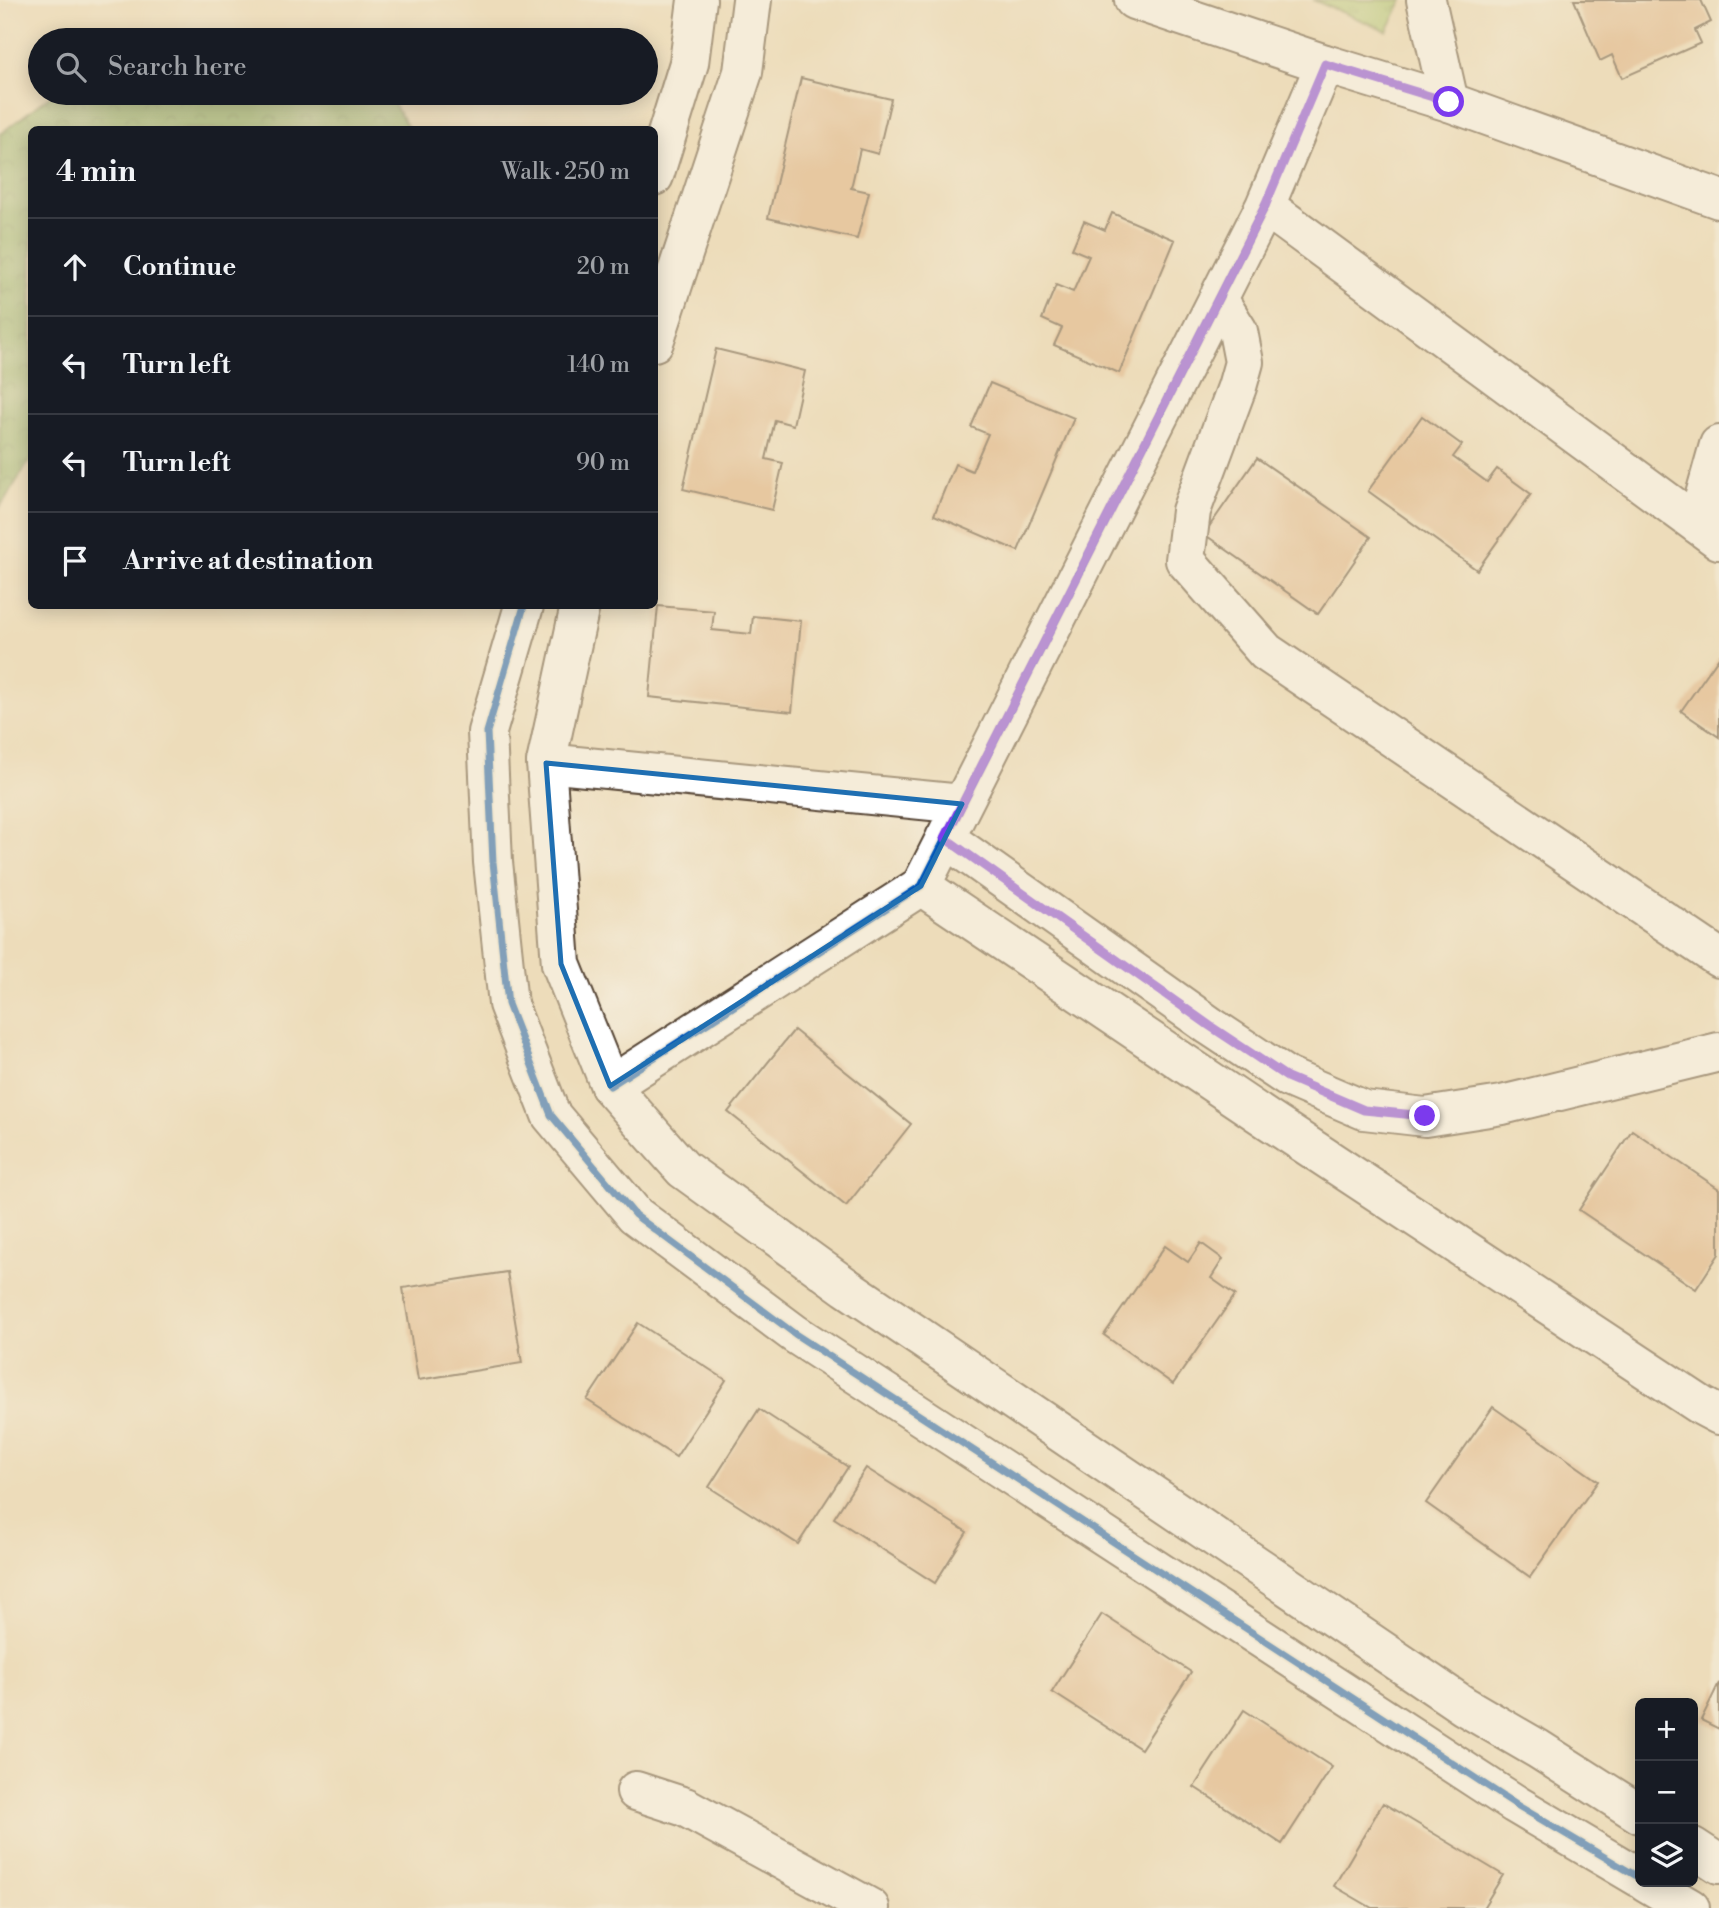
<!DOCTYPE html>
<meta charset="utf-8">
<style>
body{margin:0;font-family:"Libre Bodoni",serif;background:#20242c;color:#f1f3f6}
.controls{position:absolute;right:21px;bottom:21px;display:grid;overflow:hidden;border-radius:10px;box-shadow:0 4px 18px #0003}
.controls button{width:63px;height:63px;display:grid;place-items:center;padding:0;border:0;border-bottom:2px solid #363941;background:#171b24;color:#f1f3f6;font:35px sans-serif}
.stop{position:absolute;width:21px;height:21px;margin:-16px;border:5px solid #7c3aed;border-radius:50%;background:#fff}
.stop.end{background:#7c3aed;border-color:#fff;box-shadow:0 2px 7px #0008}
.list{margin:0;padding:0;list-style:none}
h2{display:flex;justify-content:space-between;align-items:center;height:91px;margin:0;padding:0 28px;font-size:30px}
h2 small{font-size:23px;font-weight:400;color:#9ea1a6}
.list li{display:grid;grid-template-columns:46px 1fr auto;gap:21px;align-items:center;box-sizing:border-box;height:98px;padding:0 28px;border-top:2px solid #363941}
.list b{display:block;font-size:26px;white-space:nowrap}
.list em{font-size:23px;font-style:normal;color:#9ea1a6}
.icon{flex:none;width:38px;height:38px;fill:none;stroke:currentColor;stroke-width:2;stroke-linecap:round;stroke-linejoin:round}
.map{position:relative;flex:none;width:1719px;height:1908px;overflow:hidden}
.search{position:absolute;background:#171b24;box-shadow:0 4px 18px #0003;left:28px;top:28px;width:630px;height:77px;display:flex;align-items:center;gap:18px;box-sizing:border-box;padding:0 24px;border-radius:38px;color:#9ea1a6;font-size:26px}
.panel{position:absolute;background:#171b24;box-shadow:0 4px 18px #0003;left:28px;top:126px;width:630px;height:483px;border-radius:10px}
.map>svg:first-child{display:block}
.forest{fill:url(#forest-crowns);stroke:#606a40;stroke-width:2}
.park{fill:url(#park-tufts);stroke:#717846;stroke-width:2}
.building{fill:#dfaf82}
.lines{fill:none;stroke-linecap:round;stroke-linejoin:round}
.minor-casing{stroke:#564535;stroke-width:42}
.tertiary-casing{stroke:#564535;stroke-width:42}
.minor{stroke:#fff;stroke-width:38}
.tertiary{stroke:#fff;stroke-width:38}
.cycleway-casing{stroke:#f7f3e8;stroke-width:11}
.cycleway{stroke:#0057b8;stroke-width:7}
.route{stroke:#7c3aed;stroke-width:9}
.marked{fill:none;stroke:#1f6fb2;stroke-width:5;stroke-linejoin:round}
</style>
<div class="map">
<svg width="1719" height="1908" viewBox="0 0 1719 1908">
<defs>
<pattern id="forest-crowns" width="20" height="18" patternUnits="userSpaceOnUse" patternTransform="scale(1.75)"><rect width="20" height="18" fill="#85ab61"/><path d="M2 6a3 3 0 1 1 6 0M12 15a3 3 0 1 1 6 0" fill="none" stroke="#6e8b4f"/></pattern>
<pattern id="park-tufts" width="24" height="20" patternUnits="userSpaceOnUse" patternTransform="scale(1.75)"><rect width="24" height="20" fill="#a7c66e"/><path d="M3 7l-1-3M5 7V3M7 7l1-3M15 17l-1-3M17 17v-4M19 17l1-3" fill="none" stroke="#89a15a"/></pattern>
</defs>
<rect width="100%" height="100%" fill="#f7f3e8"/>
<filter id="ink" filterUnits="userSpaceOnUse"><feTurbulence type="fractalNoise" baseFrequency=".0143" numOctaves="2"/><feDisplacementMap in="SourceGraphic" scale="14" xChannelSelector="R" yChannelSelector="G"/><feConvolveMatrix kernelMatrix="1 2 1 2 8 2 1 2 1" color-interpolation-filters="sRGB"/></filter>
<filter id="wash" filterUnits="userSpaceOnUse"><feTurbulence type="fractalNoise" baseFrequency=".00686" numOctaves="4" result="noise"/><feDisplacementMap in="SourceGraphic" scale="28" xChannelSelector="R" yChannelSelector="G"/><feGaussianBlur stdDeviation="1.57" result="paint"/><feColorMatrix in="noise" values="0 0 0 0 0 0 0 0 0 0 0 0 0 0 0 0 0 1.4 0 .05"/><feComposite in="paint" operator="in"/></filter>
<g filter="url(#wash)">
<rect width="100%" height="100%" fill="#eddcba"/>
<path class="forest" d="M57,93H387L409,129L32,130L31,459L0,507V134L52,94Z"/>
<path class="park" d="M1313,0H1403L1387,31Z"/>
<g id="blocks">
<path class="building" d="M1574,0H1701L1711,22L1695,30L1701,43L1622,78L1612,55L1600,61Z
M801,78L891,99L878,154L860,149L851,188L869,192L857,239L768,218Z
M1112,213L1175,240L1119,373L1054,345L1062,328L1042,319L1056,285L1073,292L1089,256L1072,249L1084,221L1105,230Z
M716,349L805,371L793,425L775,420L766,459L783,463L772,510L683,489Z
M990,383L1074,418L1018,551L934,515L955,464L972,471L988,434L971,427Z
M1422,416L1462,445L1453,457L1487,482L1497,469L1531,494L1477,570L1368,491Z
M1257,458L1371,537L1318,614L1204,534Z
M658,606L714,611L712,630L751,634L753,616L801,621L792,712L649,697Z
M1719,657V737L1681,711Z
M794,1030L911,1124L846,1206L728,1112Z
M1632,1130L1719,1189V1254L1696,1289L1579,1210Z
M1201,1243L1223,1259L1211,1278L1235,1295L1173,1384L1104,1335L1165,1246L1188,1262Z
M507,1272L522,1363L418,1380L403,1288Z
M638,1323L726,1380L676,1457L587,1400Z
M1493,1407L1598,1481L1530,1577L1426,1503Z
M759,1409L848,1467L798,1544L709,1487Z
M866,1468L967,1532L935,1583L834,1518Z
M1102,1614L1191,1672L1141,1749L1052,1692Z
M1719,1683V1729L1701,1720Z
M1244,1710L1332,1767L1282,1844L1194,1787Z
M1383,1803L1503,1875L1483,1908H1372L1334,1886Z"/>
</g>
</g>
<g filter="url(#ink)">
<use href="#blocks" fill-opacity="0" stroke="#564535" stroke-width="2"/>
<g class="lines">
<g class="minor-casing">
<path id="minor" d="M1426,0L1449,102
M1325,64L1265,206L1719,540
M1218,299L1238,331L1244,362L1237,387L1191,511L1185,560L1266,652L1719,958
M1697,524L1719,445
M546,763L962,804
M945,838L1210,1026L1287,1077L1364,1110L1425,1117L1502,1105L1719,1052
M921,886L1270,1121L1702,1406L1719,1415
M610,1086L921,886L1265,206
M636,1791L685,1807L870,1908"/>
</g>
<g class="tertiary-casing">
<path id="tertiary" d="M1134,0L1325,64L1449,102L1719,199
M654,176L689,63L697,0
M654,342L743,72L752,0
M524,606L487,732L493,862L508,1004L551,1115L635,1215L795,1334L1515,1804L1640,1878
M580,606L546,763L561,964L610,1086L683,1169L846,1287L1464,1706L1538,1749L1640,1814
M1693,1847L1719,1864
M1646,1882L1690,1908"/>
</g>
<use href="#minor" class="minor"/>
<use href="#tertiary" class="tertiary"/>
<g class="cycleway-casing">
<path id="cycleway" d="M524,606L487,732L493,862L508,1004L551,1115L635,1215L795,1334L1515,1804L1640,1878
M610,1086L921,886L1265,206"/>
</g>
<use href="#cycleway" class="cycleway"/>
</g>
</g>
<g class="lines" filter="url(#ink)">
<path class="route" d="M1425,1116L1364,1110L1287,1077L1210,1026L945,838L1265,206L1325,64L1449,102"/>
</g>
<path d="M0 0H1719V1908H0ZM546,763L962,804L921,886L610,1086L561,964Z" fill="#eddcba" fill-opacity=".55" fill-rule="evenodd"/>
<path class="marked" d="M546,763L962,804L921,886L610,1086L561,964Z"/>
</svg>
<div class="controls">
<button>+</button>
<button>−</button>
<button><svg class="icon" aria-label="layers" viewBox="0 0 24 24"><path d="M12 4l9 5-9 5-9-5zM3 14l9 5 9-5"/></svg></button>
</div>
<div class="stop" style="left:1449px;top:102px"></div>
<div class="stop end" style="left:1425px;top:1116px"></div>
<div class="search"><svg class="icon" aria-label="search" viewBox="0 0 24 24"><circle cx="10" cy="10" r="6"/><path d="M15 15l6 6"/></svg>Search here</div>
<section class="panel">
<h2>4 min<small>Walk · 250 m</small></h2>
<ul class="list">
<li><svg class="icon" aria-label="ahead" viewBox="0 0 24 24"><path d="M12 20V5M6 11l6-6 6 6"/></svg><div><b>Continue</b></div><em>20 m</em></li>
<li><svg class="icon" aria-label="left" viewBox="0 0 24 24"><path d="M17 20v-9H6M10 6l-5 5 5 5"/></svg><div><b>Turn left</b></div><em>140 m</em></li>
<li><svg class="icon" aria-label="left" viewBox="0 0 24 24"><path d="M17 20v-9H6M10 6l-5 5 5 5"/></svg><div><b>Turn left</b></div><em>90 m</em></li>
<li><svg class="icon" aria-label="arrive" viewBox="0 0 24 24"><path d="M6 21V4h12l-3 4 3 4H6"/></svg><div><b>Arrive at destination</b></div></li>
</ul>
</section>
</div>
